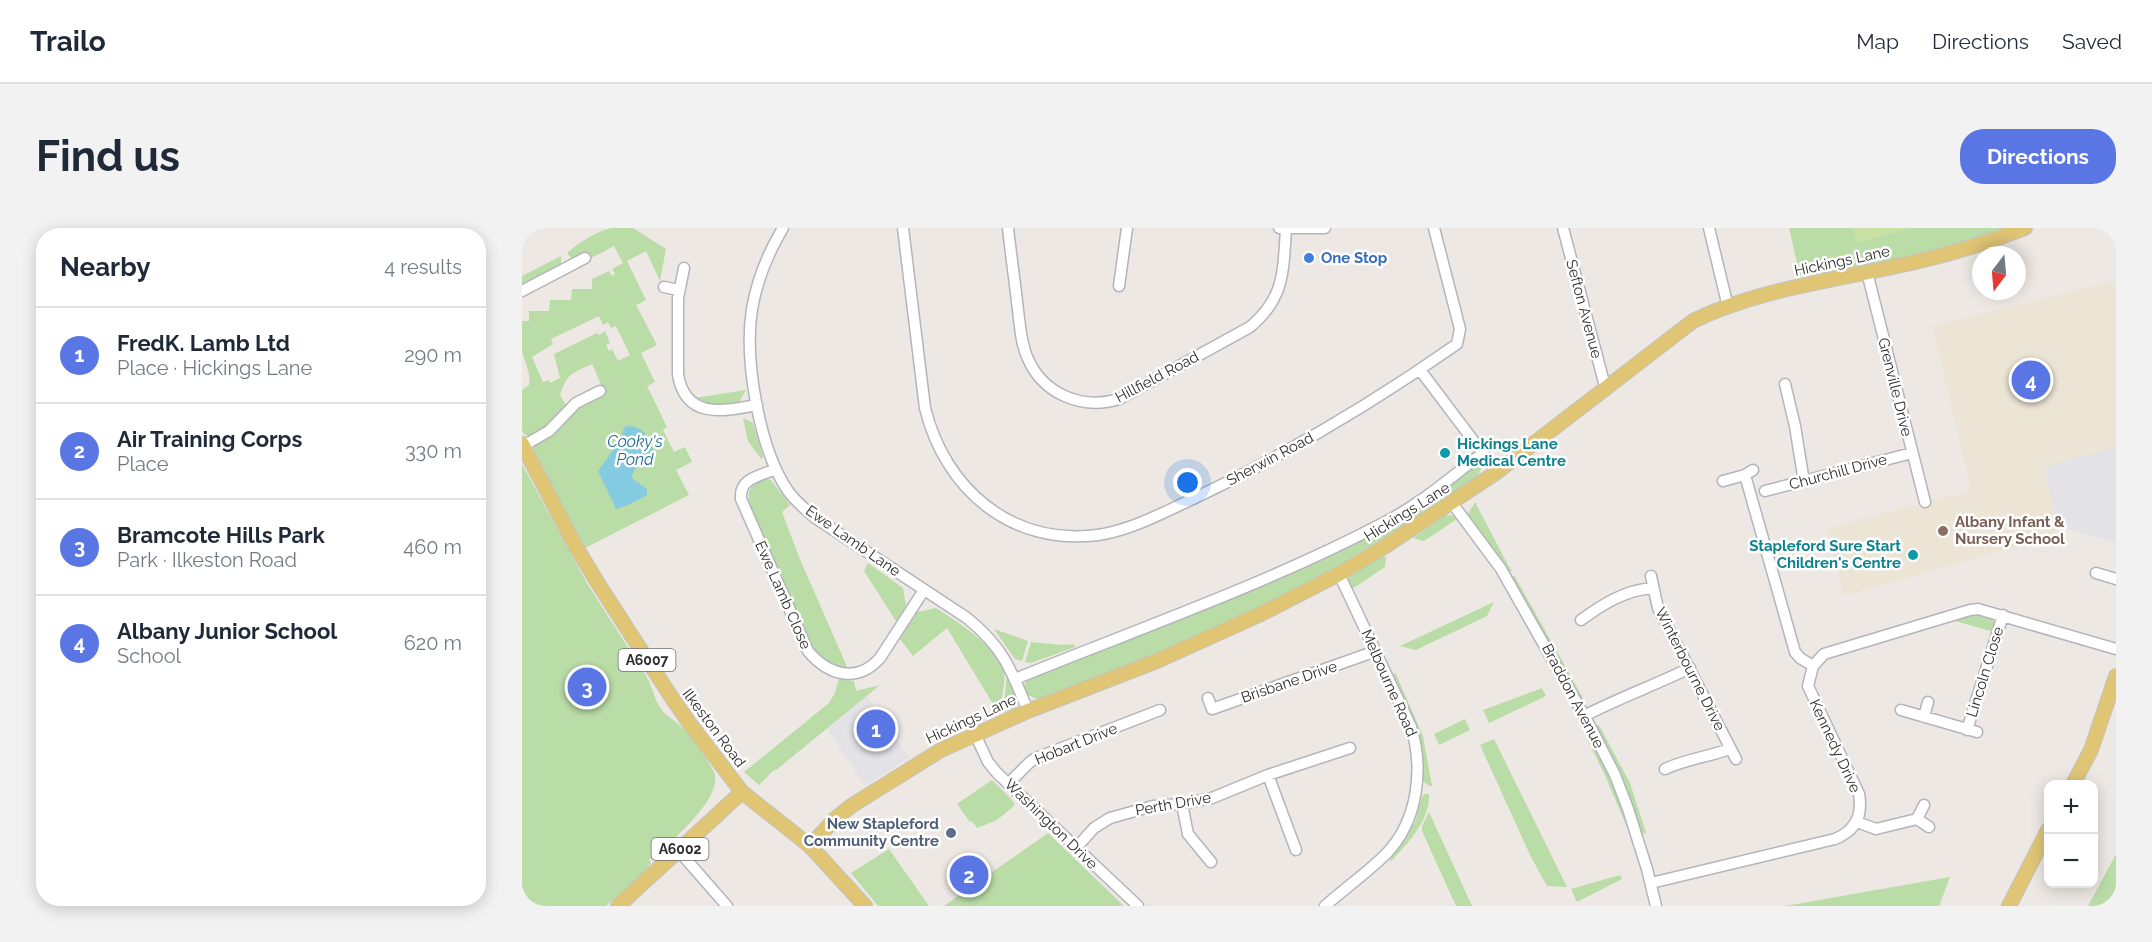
<!DOCTYPE html>
<meta charset="utf-8">
<style>
body{margin:0;font-family:Raleway,sans-serif;background:#f2f2f3;color:#1f2937}
.controls{position:absolute;right:18px;bottom:18px;display:grid;overflow:hidden;border-radius:12px;box-shadow:0 3px 15px #0003}
.controls button{width:54px;height:54px;display:grid;place-items:center;padding:0;border:0;border-bottom:2px solid #e0e1e3;background:#fff;color:#1f2937;font:30px sans-serif}
.compass{position:absolute;left:1450px;top:18px;width:54px;height:54px;border-radius:50%;background:#fff;box-shadow:0 3px 15px #0003;rotate:196deg}
.you{position:absolute;left:666px;top:255px;width:21px;height:21px;margin:-15px;border:4px solid #fff;border-radius:50%;background:#1a73e8;box-shadow:0 0 0 9px #1a73e833}
.badge{display:grid;place-items:center;width:39px;height:39px;border-radius:50%;background:#5976e4;color:#fff;font-size:20px;font-weight:700}
.pin{position:absolute;translate:-50% -50%;border:3px solid #fff;box-shadow:0 2px 6px #0006}
.list{margin:0;padding:0;list-style:none}
h2{display:flex;justify-content:space-between;align-items:center;height:78px;margin:0;padding:0 24px;font-size:26px}
h2 small{font-size:20px;font-weight:400;color:#747a83}
.list li{display:grid;grid-template-columns:39px 1fr auto;gap:18px;align-items:center;box-sizing:border-box;height:96px;padding:0 24px;border-top:2px solid #e0e1e3}
.list b{display:block;font-size:22px;white-space:nowrap}
.list p{margin:0;font-size:20px;white-space:nowrap;color:#747a83}
.list em{font-size:20px;font-style:normal;color:#747a83}
.map{position:relative;flex:none;width:1594px;height:678px;overflow:hidden;border-radius:24px}
header{display:flex;align-items:center;gap:36px;box-sizing:border-box;height:84px;padding:0 30px;background:#fff;border-bottom:2px solid #e0e1e3}
header strong{font-size:28px}
nav{display:flex;gap:33px;margin-inline-start:auto;font-size:21px}
.intro{display:flex;align-items:center;justify-content:space-between;box-sizing:border-box;height:144px;padding:0 36px}
h1{margin:0;font-size:42px}
.button{padding:15px 27px;border-radius:24px;background:#5976e4;color:#fff;font-size:21px;font-weight:700}
main{display:flex;gap:36px;padding:0 36px}
aside{flex:1;background:#fff;border-radius:24px;box-shadow:0 3px 15px #0003}
.map>svg:first-child{display:block}
.industrial{fill:#e3e2e7}
.education{fill:#ece4d5}
.green{fill:#badca7;fill-rule:evenodd}
.pitch{fill:#c9e2a4}
.water{fill:#84cae1}
.lines{fill:none;stroke-linecap:round;stroke-linejoin:round}
.minor-casing{stroke:#b3b4bc;stroke-width:13}
.major-casing{stroke:#c4c4c4;stroke-width:16}
.minor{stroke:#fff;stroke-width:10}
.major{stroke:#e0c575;stroke-width:14}
.shop-dot{fill:#3f7fe0;stroke:#fff;stroke-width:2}
.culture-dot{fill:#0f9aa8;stroke:#fff;stroke-width:2}
.education-dot{fill:#8d6e63;stroke:#fff;stroke-width:2}
.service-dot{fill:#5c6f8a;stroke:#fff;stroke-width:2}
.labels{text-anchor:middle;stroke-width:5;stroke-linejoin:round;paint-order:stroke}
.shield{fill:#fff;stroke:#6d6d6d;stroke-width:1.5}
.shield-label{font-size:14px;font-weight:bold;fill:#2e2e2e}
.shop-label{font-size:15px;font-weight:bold;fill:#366cbe;stroke:#fff;text-anchor:start}
.street-label{font-size:15px;fill:#2e2e2e;stroke:#fff}
.culture-label{font-size:15px;font-weight:bold;fill:#0d838f;stroke:#fff;text-anchor:start}
.education-label{font-size:15px;font-weight:bold;fill:#785e54;stroke:#fff;text-anchor:start}
.service-label{font-size:15px;font-weight:bold;fill:#4e5e75;stroke:#fff;text-anchor:end}
.water-label{font-size:16px;font-style:italic;fill:#206c90;stroke:#fff}
</style>
<header>
<strong>Trailo</strong>
<nav><a>Map</a><a>Directions</a><a>Saved</a></nav>
</header>
<div class="intro"><h1>Find us</h1><a class="button">Directions</a></div>
<main>
<aside>
<h2>Nearby<small>4 results</small></h2>
<ul class="list">
<li><span class="badge">1</span><div><b>FredK. Lamb Ltd</b><p>Place · Hickings Lane</p></div><em>290 m</em></li>
<li><span class="badge">2</span><div><b>Air Training Corps</b><p>Place</p></div><em>330 m</em></li>
<li><span class="badge">3</span><div><b>Bramcote Hills Park</b><p>Park · Ilkeston Road</p></div><em>460 m</em></li>
<li><span class="badge">4</span><div><b>Albany Junior School</b><p>School</p></div><em>620 m</em></li>
</ul>
</aside>
<div class="map">
<svg width="1594" height="678" viewBox="0 0 1594 678">
<rect width="100%" height="100%" fill="#ede8e3"/>
<path class="industrial" d="M1594,219V315L1536,298L1521,239Z
M345,468L387,530L343,558L305,501Z"/>
<path class="education" d="M1594,52V219L1522,239L1538,306L1322,368L1304,301L1403,274L1444,265L1449,260L1410,98Z"/>
<path class="green" d="M89,0H111L144,21L138,53L124,23L105,33L124,72L114,77L135,117L119,125L133,154L125,158L145,199L141,202L152,224L163,219L170,234L154,242L167,267L63,320L11,224L13,217L53,181L83,165L70,136C49,146 46,144 38,167L44,177L42,180C33,191 19,212 3,207L0,203V162L7,157C9,144 3,136 0,123C0,114 0,103 0,93H7V83H27L28,72H49L50,61H70V51L87,43L90,48L93,46L90,41L101,35L92,18C79,25 55,41 45,25C59,13 72,5 89,0ZM77,88L81,97L86,94L89,100L94,98L108,127L96,133L90,121L87,123L84,117L88,115L83,103L77,107L75,105L32,126L38,150L28,155L27,152L21,154L10,129L31,116L29,111Z
M1267,0H1480L1478,3C1416,23 1353,37 1290,49L1288,45L1278,48Z
M39,28V36L36,41L0,59V48Z
M224,162L216,176C201,179 185,178 172,170Z
M221,190L231,195L241,229L239,231L226,213Z
M958,233L960,239L955,249L922,273L807,343L739,381L620,433L515,471L506,467L502,458L507,449L822,319Z
M0,236L66,357L125,449C131,460 132,472 140,482C144,488 149,490 154,494C168,505 182,526 191,542C206,567 145,618 127,632L129,635L123,644L84,678H0Z
M244,251L249,252L268,277L260,284L277,329L326,441L314,440L292,424L230,284C224,266 224,259 244,251Z
M953,274L986,337L990,343L987,344L945,288Z
M930,287L935,291L902,313L891,310L922,288Z
M861,327L864,330L863,339L830,361L826,353L829,345Z
M346,335L381,360L384,378L374,393L342,343Z
M992,347L1061,470L1058,471L990,350Z
M972,374L965,388L894,422L878,418Z
M414,380C433,392 477,420 482,443C484,454 478,475 477,486L425,400L391,428L378,411L395,384Z
M1453,385L1471,390L1473,399L1472,404L1430,392Z
M472,401L506,413L500,433L493,431Z
M509,414L540,417L552,416L553,419L509,435L503,434Z
M873,444L901,508L910,558H907L901,553L897,508L871,448Z
M485,445L496,471L494,480L481,485Z
M317,451L332,453L334,463L358,457L253,543L252,542L237,557L222,544L307,475L313,465Z
M1020,460L1024,468L967,495L961,482Z
M943,491L948,502L917,517L912,506Z
M1077,497L1108,555L1124,605L1119,606L1073,499Z
M972,511L1045,659L1025,658L1009,629L958,517Z
M1065,511H1069L1100,575L1112,615L1082,545Z
M470,552L492,574V578L475,592L455,600L450,593L448,594L435,576Z
M902,566H907C909,591 885,617 868,634L869,630L893,594L900,569Z
M907,584L950,678H934L900,603V598Z
M526,605L602,678H422Z
M367,621L407,678H356L329,645Z
M1594,626V678H1566Z
M1098,647L1100,651L1055,674L1049,661Z
M1428,649L1417,678H1263Z"/>
<path class="pitch" d="M1331,0H1388L1335,15Z"/>
<path class="water" d="M105,198C120,198 126,207 131,221L127,233L113,241L110,248L111,251L125,261V267L106,277L94,281L76,243L99,211L102,200Z"/>
<g class="lines">
<g class="minor-casing">
<path id="minor" d="M261,0C246,25 235,52 230,81C222,131 237,221 266,263C273,273 283,281 292,289L445,390C481,419 489,441 506,483
M381,0L403,180C423,261 489,318 576,307C610,302 642,284 673,270C765,226 851,175 935,116L938,101L912,0
M486,0C489,27 493,55 496,82C498,98 499,116 506,131C522,167 561,182 597,171L728,99C763,70 761,43 764,1
M757,0H803
M1041,0L1084,162
M1187,0L1206,79
M162,40L156,70V147C164,192 202,183 235,177
M1345,44L1403,274
M597,58L605,0
M142,59L156,62
M0,63L63,30
M898,142L975,244
M1263,156L1273,198L1282,254
M1,218L27,203L54,175L78,163
M254,241C238,248 217,250 219,271L286,423C306,447 335,456 358,430L402,362
M1223,247L1273,424L1278,430L1291,438
M1201,253L1223,247L1231,242
M1243,263L1390,225
M930,275L979,341L1069,500L1093,547L1106,581L1125,641L1134,678
M1574,345L1594,351
M1129,348L1136,380L1214,531
M1059,392C1081,376 1103,362 1131,360
M493,451C618,400 746,356 865,293C900,275 930,248 961,225
M686,470L690,481L854,423
M1379,482L1455,504
M1062,488C1097,470 1133,457 1168,440
M1402,489L1406,474
M1445,502L1481,387
M453,506L466,534L475,545L616,678
M1143,541C1164,531 1186,529 1208,521
M746,547L774,622
M486,556L508,534L514,530L638,482
M660,576L666,606L689,634
M1402,577L1395,591L1407,599
M1335,594L1354,601L1395,591
M554,620L572,600L588,590L631,578L660,576L690,570L746,547L828,520
M156,622L205,678
M1129,655L1313,611C1333,603 1341,588 1337,566L1286,458L1291,438L1302,426L1448,382L1456,381L1594,421
M803,678C823,660 845,645 864,626C896,593 902,541 889,499L817,346"/>
</g>
<g class="major-casing">
<path id="major" d="M0,216L53,317L77,357L148,467L168,496L220,564L288,618L343,678
M1551,556L1569,522L1594,448
M288,618L313,591L329,578L419,522L506,483L635,433L739,386L817,346L862,319L975,244L1171,93C1234,62 1308,53 1375,38C1419,29 1462,16 1503,0
M96,678L220,564
M1487,678L1526,602"/>
</g>
<use href="#minor" class="minor"/>
<use href="#major" class="major"/>
</g>
<circle class="shop-dot" cx="787" cy="30" r="6"/>
<g class="culture-dot">
<circle cx="923" cy="225" r="6"/>
<circle cx="1391" cy="327" r="6"/>
</g>
<circle class="education-dot" cx="1421" cy="303" r="6"/>
<circle class="service-dot" cx="429" cy="605" r="6"/>
<g class="labels">
<g class="shield">
<rect x="96.5" y="421" width="57" height="22" rx="4.5"/>
<rect x="129.5" y="610" width="57" height="22" rx="4.5"/>
</g>
<g class="shield-label">
<text x="125" y="437">A6007</text>
<text x="158" y="626">A6002</text>
</g>
<g class="shop-label">
<text x="799" y="35">One Stop</text>
</g>
<g class="street-label">
<text transform="translate(1320 33) rotate(-12)" y="5">Hickings Lane</text>
<text transform="translate(1062 81) rotate(75)" y="5">Sefton Avenue</text>
<text transform="translate(635 149) rotate(-28)" y="5">Hillfield Road</text>
<text transform="translate(1373 159) rotate(76)" y="5">Grenville Drive</text>
<text transform="translate(748 231) rotate(-28)" y="5">Sherwin Road</text>
<text transform="translate(1316 244) rotate(-15)" y="5">Churchill Drive</text>
<text transform="translate(885 284) rotate(-32)" y="5">Hickings Lane</text>
<text transform="translate(331 313) rotate(35)" y="5">Ewe Lamb Lane</text>
<text transform="translate(261 367) rotate(66)" y="5">Ewe Lamb Close</text>
<text transform="translate(1168 441) rotate(63)" y="5">Winterbourne Drive</text>
<text transform="translate(1463 444) rotate(-73)" y="5">Lincoln Close</text>
<text transform="translate(767 454) rotate(-19)" y="5">Brisbane Drive</text>
<text transform="translate(867 455) rotate(66)" y="5">Melbourne Road</text>
<text transform="translate(1051 468) rotate(62)" y="5">Braddon Avenue</text>
<text transform="translate(449 491) rotate(-25)" y="5">Hickings Lane</text>
<text transform="translate(192 500) rotate(53)" y="5">Ilkeston Road</text>
<text transform="translate(554 516) rotate(-22)" y="5">Hobart Drive</text>
<text transform="translate(1313 518) rotate(65)" y="5">Kennedy Drive</text>
<text transform="translate(651 576) rotate(-10)" y="5">Perth Drive</text>
<text transform="translate(529 596) rotate(44)" y="5">Washington Drive</text>
</g>
<g class="culture-label">
<text x="935" y="221">Hickings Lane<tspan x="935" dy="17">Medical Centre</tspan></text>
<text x="1379" y="323" text-anchor="end">Stapleford Sure Start<tspan x="1379" dy="17">Children's Centre</tspan></text>
</g>
<g class="education-label">
<text x="1433" y="299">Albany Infant &amp;<tspan x="1433" dy="17">Nursery School</tspan></text>
</g>
<g class="service-label">
<text x="417" y="601">New Stapleford<tspan x="417" dy="17">Community Centre</tspan></text>
</g>
<g class="water-label">
<text x="113" y="219">Cooky's<tspan x="113" dy="18">Pond</tspan></text>
</g>
</g>
</svg>
<div class="controls">
<button>+</button>
<button>−</button>
</div>
<svg class="compass" viewBox="-18 -18 36 36"><path d="M0-13l5 13h-10z" fill="#e53935"/><path d="M0 13l5-13h-10z" fill="#747a83"/></svg>
<div class="you"></div>
<div class="pin badge" style="left:354px;top:501px">1</div>
<div class="pin badge" style="left:447px;top:647px">2</div>
<div class="pin badge" style="left:65px;top:459px">3</div>
<div class="pin badge" style="left:1509px;top:152px">4</div>
</div>
</main>
